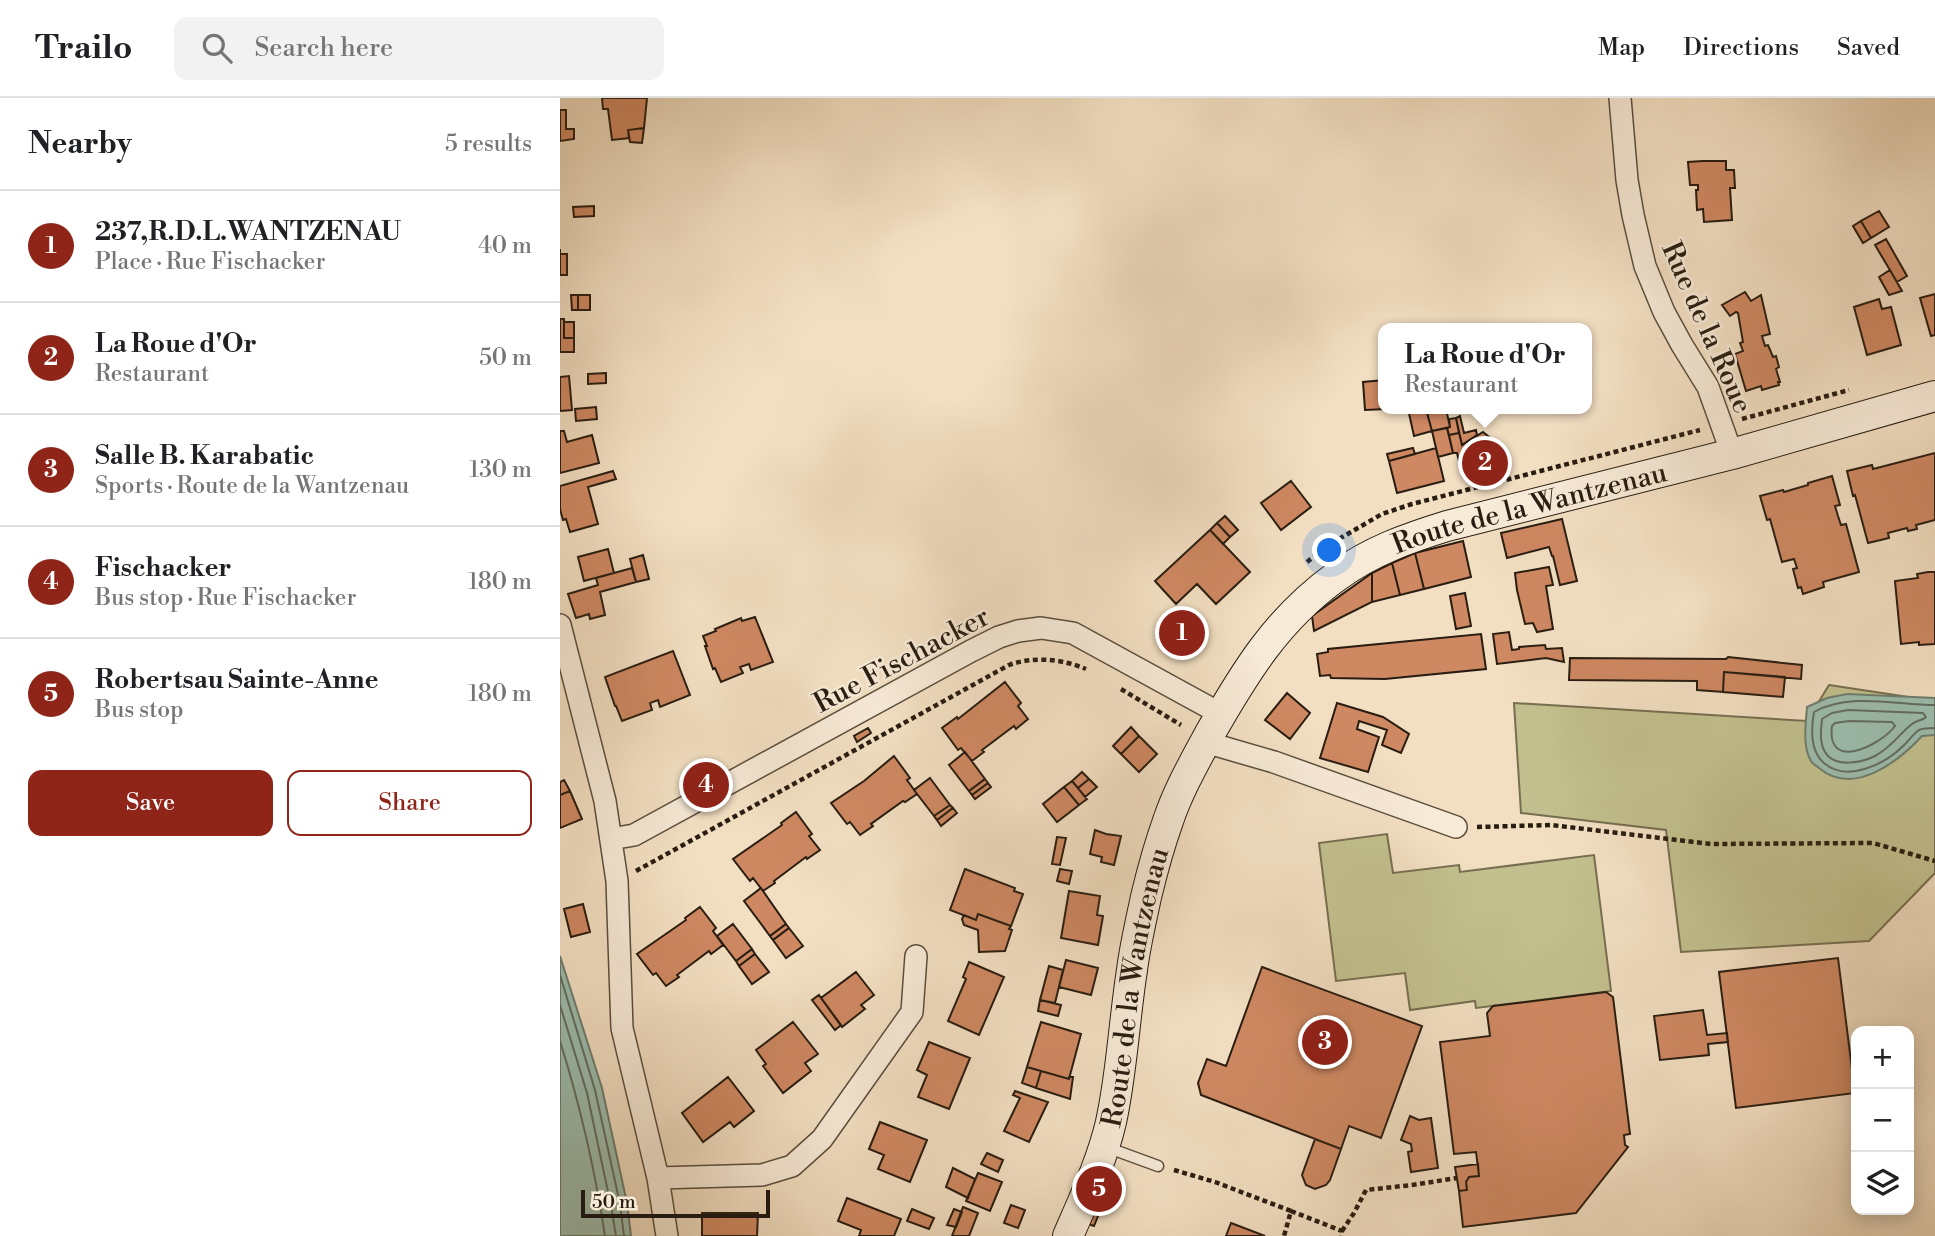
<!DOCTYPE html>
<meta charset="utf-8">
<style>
body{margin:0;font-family:"Libre Bodoni",serif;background:#f2f2f2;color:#202124}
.controls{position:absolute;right:21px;bottom:21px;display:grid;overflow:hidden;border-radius:14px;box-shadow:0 4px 18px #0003}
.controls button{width:63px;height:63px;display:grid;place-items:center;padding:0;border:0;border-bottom:2px solid #e0e0e0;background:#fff;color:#202124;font:35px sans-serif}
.scale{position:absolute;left:21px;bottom:18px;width:189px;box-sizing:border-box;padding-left:7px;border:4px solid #291d11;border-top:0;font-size:19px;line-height:24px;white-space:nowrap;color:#291d11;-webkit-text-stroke:5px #f7ead7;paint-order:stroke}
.you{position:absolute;left:770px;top:453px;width:24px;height:24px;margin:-18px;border:5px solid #fff;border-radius:50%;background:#1a73e8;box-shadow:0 0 0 10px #1a73e833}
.badge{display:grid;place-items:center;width:46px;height:46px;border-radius:50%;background:#8f2418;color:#fff;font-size:23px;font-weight:700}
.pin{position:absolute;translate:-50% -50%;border:4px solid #fff;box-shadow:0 2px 7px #0006}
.popup{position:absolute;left:818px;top:225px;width:214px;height:91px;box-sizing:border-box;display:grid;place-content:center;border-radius:14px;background:#fff;filter:drop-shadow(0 2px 5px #0005);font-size:23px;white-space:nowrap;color:#757577}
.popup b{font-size:26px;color:#202124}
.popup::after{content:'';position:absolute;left:50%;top:100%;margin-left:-14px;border:14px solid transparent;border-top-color:#fff}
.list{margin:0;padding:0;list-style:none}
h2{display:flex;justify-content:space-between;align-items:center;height:91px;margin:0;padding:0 28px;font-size:30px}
h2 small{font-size:23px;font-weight:400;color:#757577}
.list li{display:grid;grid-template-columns:46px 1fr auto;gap:21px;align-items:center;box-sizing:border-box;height:112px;padding:0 28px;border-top:2px solid #e0e0e0}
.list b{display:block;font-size:26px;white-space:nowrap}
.list p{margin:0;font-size:23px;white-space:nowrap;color:#757577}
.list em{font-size:23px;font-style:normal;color:#757577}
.actions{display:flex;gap:14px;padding:21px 28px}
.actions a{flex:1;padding:16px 0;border:2px solid #8f2418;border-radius:14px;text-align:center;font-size:24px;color:#8f2418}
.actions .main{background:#8f2418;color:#fff}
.icon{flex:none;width:38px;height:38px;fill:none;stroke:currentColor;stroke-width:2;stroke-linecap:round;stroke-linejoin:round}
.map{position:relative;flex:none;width:1375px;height:1138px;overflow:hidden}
header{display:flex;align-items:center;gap:42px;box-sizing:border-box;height:98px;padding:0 35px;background:#fff;border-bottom:2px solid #e0e0e0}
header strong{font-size:33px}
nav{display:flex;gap:38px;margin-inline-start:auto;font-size:24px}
.search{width:490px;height:63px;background:#f2f2f2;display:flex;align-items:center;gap:18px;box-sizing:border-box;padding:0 24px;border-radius:14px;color:#757577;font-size:26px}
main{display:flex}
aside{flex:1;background:#fff}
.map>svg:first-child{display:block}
.green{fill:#c2c08e;stroke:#766e50;stroke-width:2}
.water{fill:#9cbdae;stroke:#6e7d6f;stroke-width:2}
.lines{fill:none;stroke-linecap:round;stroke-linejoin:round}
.shore{stroke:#626d60;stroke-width:2}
.building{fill:#ce8862;stroke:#291d11;stroke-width:2}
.lane-casing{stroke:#5b4e3d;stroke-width:13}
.street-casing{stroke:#5b4e3d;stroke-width:24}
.secondary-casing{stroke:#291d11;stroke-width:32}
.path{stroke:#291d11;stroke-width:4.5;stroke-dasharray:5 3.5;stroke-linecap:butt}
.lane{stroke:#f7ead7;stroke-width:10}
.street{stroke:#f7ead7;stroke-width:21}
.secondary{stroke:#f7ead7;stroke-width:30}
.labels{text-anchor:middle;stroke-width:5;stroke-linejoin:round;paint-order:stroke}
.street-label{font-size:28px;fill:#291d11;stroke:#f7ead7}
</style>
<header>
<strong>Trailo</strong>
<div class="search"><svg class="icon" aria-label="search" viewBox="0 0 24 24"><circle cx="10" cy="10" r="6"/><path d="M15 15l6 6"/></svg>Search here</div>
<nav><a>Map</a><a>Directions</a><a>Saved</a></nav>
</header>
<main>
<aside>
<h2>Nearby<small>5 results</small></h2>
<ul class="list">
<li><span class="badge">1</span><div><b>237,R.D.L.WANTZENAU</b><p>Place · Rue Fischacker</p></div><em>40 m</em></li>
<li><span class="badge">2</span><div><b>La Roue d'Or</b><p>Restaurant</p></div><em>50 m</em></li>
<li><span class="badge">3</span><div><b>Salle B. Karabatic</b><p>Sports · Route de la Wantzenau</p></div><em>130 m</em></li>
<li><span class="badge">4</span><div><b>Fischacker</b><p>Bus stop · Rue Fischacker</p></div><em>180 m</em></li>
<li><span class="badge">5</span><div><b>Robertsau Sainte-Anne</b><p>Bus stop</p></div><em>180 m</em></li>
</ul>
<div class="actions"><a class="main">Save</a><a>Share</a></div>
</aside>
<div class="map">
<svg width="1375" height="1138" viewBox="0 0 1375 1138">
<rect width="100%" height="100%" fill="#f2dfc2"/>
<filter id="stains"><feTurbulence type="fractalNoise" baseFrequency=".00286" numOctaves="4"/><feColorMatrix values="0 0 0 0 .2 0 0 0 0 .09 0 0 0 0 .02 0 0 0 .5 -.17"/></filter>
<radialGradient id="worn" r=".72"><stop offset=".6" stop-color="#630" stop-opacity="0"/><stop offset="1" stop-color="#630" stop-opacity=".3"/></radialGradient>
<path class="green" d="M1269,587L1375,603V775L1309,843L1121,854L1106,732L961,715L954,605L1247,623Z
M827,736L833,775L899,767L900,774L1034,757L1051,893L916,910L915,903L850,912L845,875L776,883L759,745Z"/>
<path class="water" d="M1287,596L1375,600V637L1362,638C1338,664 1293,699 1259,670C1256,667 1252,666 1251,663C1242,649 1246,624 1247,609L1267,600Z
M0,858L42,990L67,1105L71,1138H0Z"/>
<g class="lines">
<path class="shore" d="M1375,607C1336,607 1290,594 1254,614C1251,631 1250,653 1264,665C1287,685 1325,666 1343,648C1348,644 1353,636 1359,632C1363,630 1370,630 1375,630
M1288,612L1363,615L1366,619C1362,623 1357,622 1352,626C1339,636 1332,649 1315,658C1301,665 1274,670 1265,654C1259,644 1261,631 1262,621L1272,615Z
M1289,623L1332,624L1335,628C1320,648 1266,674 1272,628L1275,625Z
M0,877L35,992L60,1106L64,1138
M0,907L27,995L51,1108L56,1138
M0,943C20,1007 35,1072 45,1138"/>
</g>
<path class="building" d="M42,0H87L84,30L68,32L69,40L52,42L48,11H43Z
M0,12H6V31H14V41L0,43Z
M84,30L82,45L70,44L68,32Z
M1143,63H1166V72H1174L1175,90H1170L1172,122L1144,124L1143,111L1137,112L1136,92H1138V87H1130L1128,64Z
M34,108V118L14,119L13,109Z
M1319,113L1329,129L1311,140L1301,123Z
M1301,123L1311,140L1303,145L1293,128Z
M1326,141L1347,178L1337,184L1315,147Z
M0,151V156H7V177H0Z
M1330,172L1342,193L1329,197L1319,179Z
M1185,194L1191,203L1201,197L1210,236L1202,238L1205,248L1208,247L1213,259L1216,258L1219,269L1216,271L1220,284H1218L1219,287L1202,292L1201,288L1186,293L1175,256L1183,253L1180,245L1183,244L1178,215L1176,214L1170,218L1162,207Z
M1375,196V237L1371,238L1360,200Z
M11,197H18V212H12Z
M18,197H30V212H18Z
M1319,201L1322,211L1331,209L1341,247L1307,257L1294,209Z
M0,221H4V240H14V254H0Z
M4,224H14V240H4Z
M46,275V285L28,286V276Z
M9,278L12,312L0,313V279Z
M824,282V311H827L805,312L803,284Z
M36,309L37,321L16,323L15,311Z
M848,311H866L872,333L854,338Z
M866,311H886L890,329L872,333Z
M900,318L904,335L916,332L917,337L902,347L896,320Z
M896,320L899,335L889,337L887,330L890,329L889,321Z
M887,330L893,355L878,359L872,333Z
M0,333H4L7,344L32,337L39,365L0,375Z
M923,334L949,355L947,367L903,379L897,355H893L889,337L899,335L902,347Z
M853,350L855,356L829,363L827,356Z
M876,350L884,383L837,395L829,363Z
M1375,355V422L1356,427L1357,431L1348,433L1347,430L1328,435L1329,440L1308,445L1295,397L1293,398L1287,373L1312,367L1313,371Z
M53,373L56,381L28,389L38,426L10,434L6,421L3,422L0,411V388Z
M1272,378L1280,407L1275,408L1278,418L1281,427L1286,426L1299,474L1263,484L1264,489L1243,496L1241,489L1238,490L1233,471L1237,470L1234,461L1222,464L1210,421L1207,422L1200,398L1223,392L1224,394L1248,387V385Z
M731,383L751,409L721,432L701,405Z
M665,418L678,432L670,439L657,425Z
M1002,421L1017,483L1000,487L993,458H992L989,449L947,460L941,435Z
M657,425L670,439L663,446L650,432Z
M650,432L690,474L656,506L637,486L616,506L595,483Z
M903,443L911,479L864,491L855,455Z
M48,451L54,475L24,483L18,459Z
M855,455L864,491L840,497L832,465Z
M83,457L89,481L76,484L70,461Z
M832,465L840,497L812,504V475Z
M989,469L993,487L986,488L993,531L977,534L973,525L965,526L957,492L955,475Z
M72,470L76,484L40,494L45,517L30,521L29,516L16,520L8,496L38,487L36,480Z
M1368,474H1375V546L1359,547V544L1341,546L1335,483L1358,480L1357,476Z
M812,475V504L754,533L752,518Z
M905,495L911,528L896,531L890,498Z
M195,519L213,564L191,572L189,566L180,569L183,575L161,584L155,570L153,571L145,548H147L143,538L156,533L155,531L167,526L181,520L182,523Z
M614,529L632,532L631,542L612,539Z
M949,534L952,552L959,551V549L985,547L986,551L1002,550L1004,564L986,560L937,566L933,536Z
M921,536L926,571L825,581L771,580L770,577L760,578L757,556L768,554V551Z
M113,553L130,597L100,609L98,602L90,605L92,612L62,623L56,608H55L45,579Z
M1168,559L1242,567L1241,581L1164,574L1163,594L1137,592V583L1009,582L1010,560L1166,561Z
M1164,574L1225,579L1223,599L1163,594Z
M445,584L461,605L458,608L468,621L456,631L454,628L422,652L424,654L412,663L401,650L398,652L382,630L397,619L398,621Z
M727,595L750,615L730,641L705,622Z
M777,605L823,619L849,636L841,655L822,647L827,632L799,623L797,631L819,639L808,674L760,660Z
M571,629L579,638L561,656L553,648Z
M308,630L311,635L297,644L294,638Z
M579,638L597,656L579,674L561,656Z
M405,654L425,681L409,693L389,667Z
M334,658L350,680L347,682L357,696L345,704L343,703L311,726L313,728L300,737L290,724L287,726L271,705L304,683Z
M522,674L529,681L518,690L512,683Z
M370,680L390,707L374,718L354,692Z
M425,681L428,685L412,697L409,693Z
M529,681L537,689L525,699L518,690Z
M4,682L10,693L0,697V684Z
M512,683L527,701L519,707L504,689Z
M428,685L431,689L415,701L412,697Z
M504,689L519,707L497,724L483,706Z
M10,693L22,721L0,730V697Z
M390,707L393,710L377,722L374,718Z
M393,710L397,715L381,728L377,722Z
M236,714L252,736L249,738L260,752L247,761L246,759L214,783L215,785L203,793L193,780L190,783L173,761L222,727L221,725Z
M535,732L546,736L561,738L554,767L541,764L542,759L530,756Z
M497,739L506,740L500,767L492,766Z
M405,771L455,790L454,793L463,796L451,828L418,816L416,822L390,812Z
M500,771L512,773L509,786L497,783Z
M201,790L226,826L210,838L184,803Z
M509,793L540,798L537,817L543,818L538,847L501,840Z
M23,806L30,834L11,839L4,811Z
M140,809L156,830L153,833L163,847L151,856L149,853L117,877L119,879L106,888L96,875L93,877L77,856L126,822L125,820Z
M418,816L451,828L449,831L452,832L445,853L419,854L418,832L404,827L402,821L404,817L416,822Z
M173,826L192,851L176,863L157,838Z
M226,826L229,830L213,842L210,838Z
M229,830L243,848L226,860L213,842Z
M192,851L195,856L179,868L176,863Z
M195,856L209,874L192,886L179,868Z
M1278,860L1295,995L1176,1010L1159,874Z
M506,862L538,870L531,897L499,889Z
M409,864L444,879L419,937L388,923L406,881L403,879Z
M489,868L503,872L495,905L480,902Z
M702,869L862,928L821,1040L789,1028L781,1051L641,997L638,985L647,961L666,968Z
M296,874L314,897L301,907L305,911L282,929L261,900Z
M1046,894L1053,899L1070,1036L1064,1037L1065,1047L1068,1049L1016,1115L903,1129L899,1093L907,1092L906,1084L909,1079L919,1078L916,1054L894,1056L880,944L930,938L927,915L933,908Z
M259,897L281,927L275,932L252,902Z
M480,902L501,907L498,918L478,913Z
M1143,912L1147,937L1167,935L1168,944L1148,946L1149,957L1100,962L1094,918Z
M233,924L258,956L245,965L251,973L223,995L203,968L206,966L196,952Z
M481,924L521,936L509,981L467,969Z
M369,944L410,960L389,1011L358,999L367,977L357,972Z
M467,969L481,973L476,990L462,985Z
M481,973L509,981V979H513L510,1001L476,990Z
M168,979L194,1013L174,1029L170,1024L143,1044L122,1015Z
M455,993L488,1004L469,1044L444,1033L460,1000L453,997Z
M850,1018L859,1022L871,1020L878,1070L851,1074L848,1054L852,1053L851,1046L841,1042Z
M320,1024L367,1042L350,1084L318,1071L324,1057L309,1051Z
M755,1041L781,1051L770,1082L766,1087L755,1091L746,1087L742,1077Z
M427,1055L443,1062L438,1074L421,1066Z
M918,1066L919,1078L909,1079L906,1084L907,1092L899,1093L895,1069Z
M393,1070L415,1081L408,1100L386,1089Z
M418,1075L442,1084L430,1113L406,1103Z
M287,1100L341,1121L334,1138H299L301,1132L278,1123Z
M451,1107L465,1112L458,1130L444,1125Z
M403,1109L418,1115L409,1138H392Z
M535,1110L540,1113L534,1128L528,1126Z
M352,1111L374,1120L369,1131L347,1123Z
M394,1111L402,1114L396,1129L387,1127Z
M142,1115H198L197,1138H142Z
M671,1125L705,1138H666Z"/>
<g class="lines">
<g class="lane-casing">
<path id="lane" d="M546,1049L598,1068"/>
</g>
<g class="street-casing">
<path id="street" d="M1060,0L1067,82L1073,117L1085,168L1104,214L1122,247L1148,289L1172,356
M0,527L45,703L57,783L62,930L98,1080L107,1138
M645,644L714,664L896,729
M51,741L74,737L411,553L439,539L458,533L481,530L513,535L661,616
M98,1080L202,1077L232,1068L262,1041L352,914L356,858"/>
</g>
<g class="secondary-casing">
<g id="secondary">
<path id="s1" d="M508,1138C524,1101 542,1063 551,1024C562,974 564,923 572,872C575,848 581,823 586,799C592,774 599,748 608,723C618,693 634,665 649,637C685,574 717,521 777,478C811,453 848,440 887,428L1172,356L1375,298"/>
</g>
</g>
<path class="path" d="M1182,321L1289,292
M772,445L822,416L852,406L1140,332
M747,464L762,452
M561,591L621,627
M917,729L991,727L1151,746L1313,745L1375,763
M76,773L449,567C474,558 502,561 526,571
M614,1072L655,1084L731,1113L724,1138
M731,1113L782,1133L781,1138
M782,1133L794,1115L806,1092L852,1087L897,1080"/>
<use href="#lane" class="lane"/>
<use href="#street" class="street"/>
<use href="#secondary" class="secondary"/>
</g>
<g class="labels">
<g class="street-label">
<text transform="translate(1148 229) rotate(66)" y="10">Rue de la Roue</text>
<text dy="10" stroke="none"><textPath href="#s1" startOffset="936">Route de la Wantzenau</textPath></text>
<text transform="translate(341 561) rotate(-28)" y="10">Rue Fischacker</text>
<text dy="10" stroke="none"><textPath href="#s1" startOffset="259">Route de la Wantzenau</textPath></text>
</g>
</g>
<rect width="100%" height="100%" filter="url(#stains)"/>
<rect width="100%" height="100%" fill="url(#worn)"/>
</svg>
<div class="controls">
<button>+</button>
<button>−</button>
<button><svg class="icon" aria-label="layers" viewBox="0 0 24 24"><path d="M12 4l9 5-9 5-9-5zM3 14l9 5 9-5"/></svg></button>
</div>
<div class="scale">50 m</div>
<div class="you"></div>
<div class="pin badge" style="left:622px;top:535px">1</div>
<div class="pin badge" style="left:925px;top:365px">2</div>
<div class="popup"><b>La Roue d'Or</b>Restaurant</div>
<div class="pin badge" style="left:765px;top:944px">3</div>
<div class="pin badge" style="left:146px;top:687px">4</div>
<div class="pin badge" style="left:539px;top:1091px">5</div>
</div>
</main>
